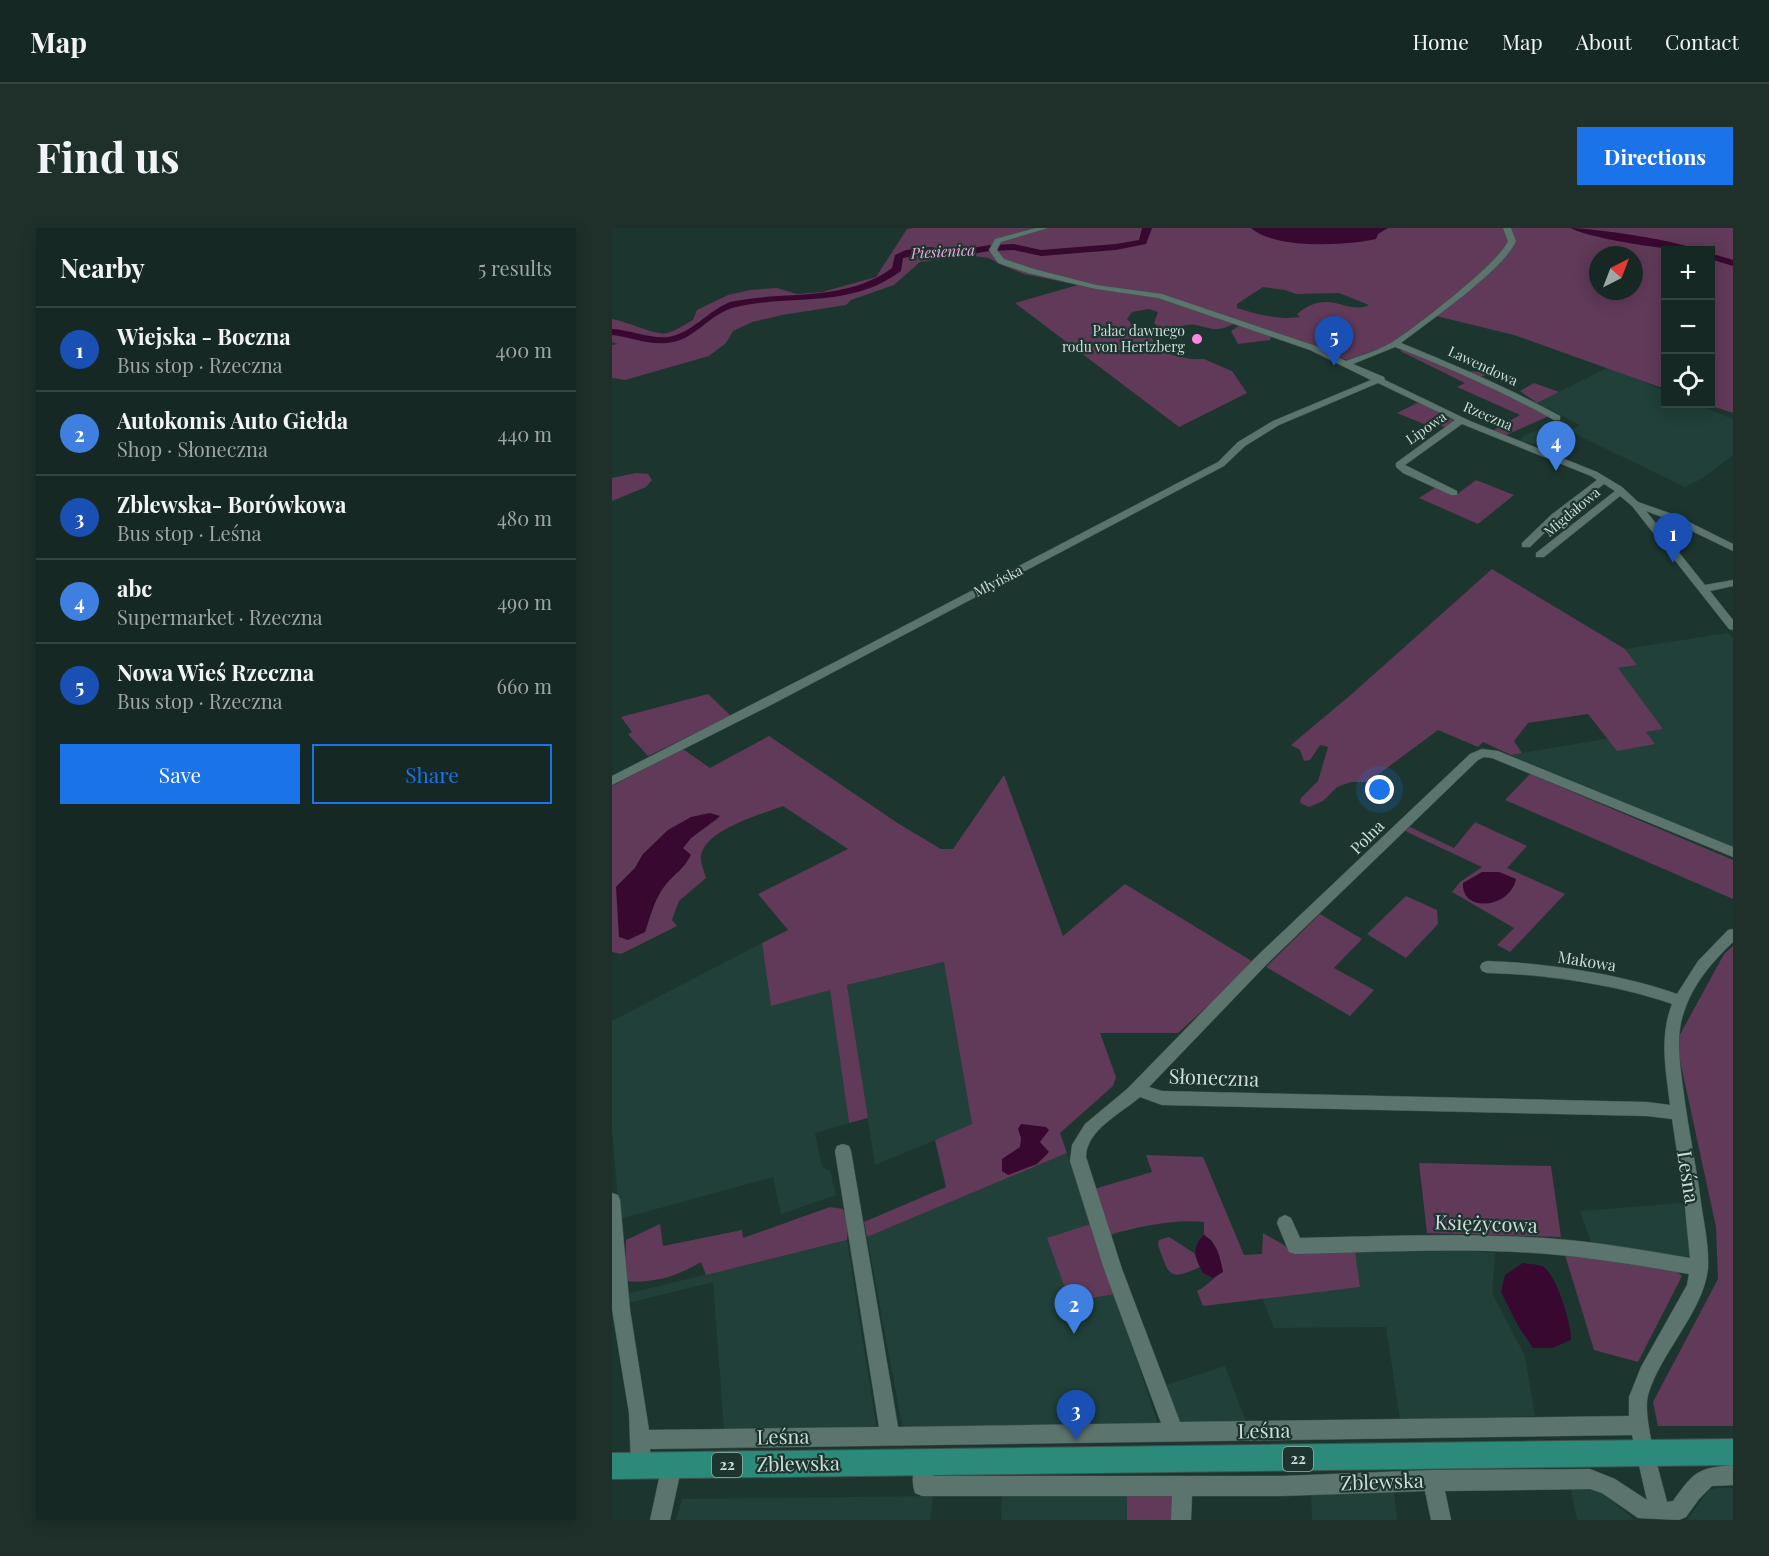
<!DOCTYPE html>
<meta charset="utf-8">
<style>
body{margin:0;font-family:"Playfair Display",serif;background:#1f302b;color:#f1f3f6}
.controls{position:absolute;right:18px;top:18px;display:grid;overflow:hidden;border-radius:0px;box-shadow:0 3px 15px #0003}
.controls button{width:54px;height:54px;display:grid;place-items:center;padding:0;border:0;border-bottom:2px solid #354441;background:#162823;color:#f1f3f6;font:30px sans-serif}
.compass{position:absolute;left:977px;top:18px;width:54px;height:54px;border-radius:50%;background:#162823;box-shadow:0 3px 15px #0003;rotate:42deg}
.you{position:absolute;left:768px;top:562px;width:21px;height:21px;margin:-15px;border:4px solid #fff;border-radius:50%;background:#1a73e8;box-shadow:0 0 0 9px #1a73e833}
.badge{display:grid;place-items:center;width:39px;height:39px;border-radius:50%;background:#1a73e8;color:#fff;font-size:20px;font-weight:700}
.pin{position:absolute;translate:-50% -50px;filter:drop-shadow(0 2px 3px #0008)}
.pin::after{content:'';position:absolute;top:32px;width:21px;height:18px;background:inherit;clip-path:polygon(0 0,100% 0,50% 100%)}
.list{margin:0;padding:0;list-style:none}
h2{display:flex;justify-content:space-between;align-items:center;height:78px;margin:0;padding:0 24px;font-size:26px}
h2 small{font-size:20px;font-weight:400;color:#9ea6a6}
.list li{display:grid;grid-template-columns:39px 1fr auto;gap:18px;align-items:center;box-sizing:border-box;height:84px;padding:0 24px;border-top:2px solid #354441}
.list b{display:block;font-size:22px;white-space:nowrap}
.list p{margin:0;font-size:20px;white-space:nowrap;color:#9ea6a6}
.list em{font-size:20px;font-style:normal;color:#9ea6a6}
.actions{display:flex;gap:12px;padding:18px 24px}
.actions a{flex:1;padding:14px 0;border:2px solid #1a73e8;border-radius:0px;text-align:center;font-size:21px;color:#1a73e8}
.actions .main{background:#1a73e8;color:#fff}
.icon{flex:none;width:33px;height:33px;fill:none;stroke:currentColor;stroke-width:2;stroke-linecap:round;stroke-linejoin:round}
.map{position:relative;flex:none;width:1121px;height:1292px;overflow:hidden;border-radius:0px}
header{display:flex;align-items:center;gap:36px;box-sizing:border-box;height:84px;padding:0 30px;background:#162823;border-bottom:2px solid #354441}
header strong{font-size:28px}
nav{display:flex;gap:33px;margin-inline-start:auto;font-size:21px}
.intro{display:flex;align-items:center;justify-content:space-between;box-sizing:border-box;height:144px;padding:0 36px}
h1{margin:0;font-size:42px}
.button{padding:15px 27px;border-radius:0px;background:#1a73e8;color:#fff;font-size:21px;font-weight:700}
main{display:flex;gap:36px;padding:0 36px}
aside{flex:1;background:#162823;border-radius:0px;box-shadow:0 3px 15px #0003}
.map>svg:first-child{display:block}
.built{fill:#204039}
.green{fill:#603a58;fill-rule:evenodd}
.water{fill:#380831}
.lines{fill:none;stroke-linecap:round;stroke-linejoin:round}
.river{fill:#380831;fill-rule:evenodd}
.minor-casing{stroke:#3e524d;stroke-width:1}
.major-casing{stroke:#3e524d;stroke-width:2}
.minor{fill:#5b746d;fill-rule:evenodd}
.major{fill:#2b8a7a;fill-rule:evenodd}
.poi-dot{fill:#fb86e5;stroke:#1d352f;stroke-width:2}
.labels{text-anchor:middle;stroke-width:4.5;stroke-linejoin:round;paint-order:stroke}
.far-poi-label{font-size:14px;fill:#cfddd9;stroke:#1d352f;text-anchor:end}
.far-street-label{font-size:14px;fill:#cfddd9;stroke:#1d352f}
.far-water-label{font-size:15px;font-style:italic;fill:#f7a7e5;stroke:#1d352f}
.shield{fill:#1d352f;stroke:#9aaba6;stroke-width:1.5}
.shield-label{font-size:15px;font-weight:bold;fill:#cfddd9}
.street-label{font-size:16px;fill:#cfddd9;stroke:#1d352f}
.near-street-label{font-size:20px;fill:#cfddd9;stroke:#1d352f}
</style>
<header>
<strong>Map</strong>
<nav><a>Home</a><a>Map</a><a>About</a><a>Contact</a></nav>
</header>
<div class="intro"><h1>Find us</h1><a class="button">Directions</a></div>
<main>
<aside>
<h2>Nearby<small>5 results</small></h2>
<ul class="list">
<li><span class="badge" style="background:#1a4fb4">1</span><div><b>Wiejska - Boczna</b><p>Bus stop · Rzeczna</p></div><em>400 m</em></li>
<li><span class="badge" style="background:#3f7fe0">2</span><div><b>Autokomis Auto Giełda</b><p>Shop · Słoneczna</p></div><em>440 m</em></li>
<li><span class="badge" style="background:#1a4fb4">3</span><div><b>Zblewska- Borówkowa</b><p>Bus stop · Leśna</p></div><em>480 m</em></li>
<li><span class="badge" style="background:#3f7fe0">4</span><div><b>abc</b><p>Supermarket · Rzeczna</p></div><em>490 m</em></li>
<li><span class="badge" style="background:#1a4fb4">5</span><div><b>Nowa Wieś Rzeczna</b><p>Bus stop · Rzeczna</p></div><em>660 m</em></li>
</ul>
<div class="actions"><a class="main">Save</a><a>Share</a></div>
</aside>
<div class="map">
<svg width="1121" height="1292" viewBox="0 0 1121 1292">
<rect width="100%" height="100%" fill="#1d352f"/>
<path class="built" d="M997,139L1053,163L1054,176H1084L1121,191V227L1091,250L1073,259L957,203L930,218L909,213L910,209L939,195L959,202L968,197L925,175Z
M1116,405L1121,411V620L899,527L1051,501L1005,440L1025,437L1013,421Z
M150,715L159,778L218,761L237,895L203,905L210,939L218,943L224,967L169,986L161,949L8,991L0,906V793Z
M333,734L360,897L263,937L235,757Z
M455,925L546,1196L294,1200L290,1197L255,1009Z
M1071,975L1079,1029L980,1017L968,983Z
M235,1012L264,1197L259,1201H112L101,1054L16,1075L14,1066Z
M839,1021L883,1025L880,1065L913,1128L923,1188L788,1192L774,1099L662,1100L650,1070L748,1059L743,1023Z
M613,1138L634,1194L563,1195L551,1158Z
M1105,1260H1121V1292H1075L1097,1262Z
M959,1262H986L1023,1292H965Z
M782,1264L785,1292H700L699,1265Z
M515,1267V1292H389L390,1268Z
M321,1268L318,1292H64L70,1271Z"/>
<path class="green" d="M301,0H1121V185L1094,176H1098V22H1054L1053,161L902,107L820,87L783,115L735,132L701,117L616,88L613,90L622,93V96C604,104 601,101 584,97C568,94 556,109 542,95L546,84L537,81L520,84L515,91L521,97L535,101L544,118L560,127L579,131H592L620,143L635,165L567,199L403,75L466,57L412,46L392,38L377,30L355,27L308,34L282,57L239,72L234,77L170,87L140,94L121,103L114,115L97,128L13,152L0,150V117L6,116L0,114V91C14,93 45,108 55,105C64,103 73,96 81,92L85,82L116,67L138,62L165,60L185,66L210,64L264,49L295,1ZM986,27H1022V63H986ZM651,59L673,62L684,66L727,65L757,77C734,88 718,59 685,86L688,89C665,92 647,87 625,80V76Z
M627,98H636L659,108L658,112L626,116L619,103Z
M793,121L856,143L877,145L867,150L905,165L910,172L937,188L894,207L880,203L908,187L845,159L853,155L788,123Z
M922,155L947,164L925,175L908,163Z
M807,174L842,192L834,199L812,196L785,185Z
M24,245L36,246L40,252L34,259L0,273V250Z
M864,252L902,267L866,296L807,270L824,259L844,267Z
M880,341L1013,421L1025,437L1006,440L1051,501L1034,504L1043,516L1005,523L976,486L916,495L902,513L910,525L899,527L871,514L866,519L826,502L756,554H739L725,559L711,573L697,579L688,575L689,570L706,553L716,519L708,517L698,532L692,533L688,522L679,517L741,465Z
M96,466L119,488L36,528L16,506L20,504L9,489Z
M157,508L287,596L329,621H341L392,547L451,708L513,656L643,735L566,805H488L504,849L501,858L448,905L455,925L255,1009L252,994L334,959L323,912L360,896L332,734L235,757L256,890L237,895L218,762L159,778L150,715L176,702L146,666L236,621L171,578C148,587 95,601 89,627C88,634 92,643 94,650L67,673L60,692L65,698L9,726L0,724V558L71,521L98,540ZM108,589L79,610L71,620L78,627C71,642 63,645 54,656C43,669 38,689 33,704L4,659L23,640L31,626Z
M918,546L1121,632V671L893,572Z
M863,594L915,618L895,640L953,666L898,724L885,717L902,700L840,664L848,654L870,639L793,603L798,599L842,620Z
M794,668L825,682L826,696L794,730L755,706Z
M708,686L750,711L722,740L762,762L738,788L654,739Z
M1121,718V1198H1046L1041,1174L1106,1051L1104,999L1064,814L1112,726Z
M534,927L591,929L632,1027L650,1026L651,1005L685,1025L743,1023L748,1059L591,1078L585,1063C596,1058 600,1050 611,1044L600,1013L592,1007V994C561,991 526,999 497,1007L482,961L540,944Z
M807,935L939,938L949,1009L815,1005Z
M218,979L231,981L236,997L235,1012L94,1047L89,1034C66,1048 40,1056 13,1053L14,1012L48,996L51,1018L130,1002L131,1010Z
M479,996L502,1066L458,1074L435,1010Z
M557,1009L582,1025L588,1039C556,1054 557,1047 546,1017L547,1012Z
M953,1027L1064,1043L1070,1048L1026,1134L982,1122Z
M562,1266L561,1292H515V1267Z"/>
<path class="water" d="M639,0H776L766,6L764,11C734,18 662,21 639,0Z
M98,585L108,588L79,610L71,620L79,627C71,642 64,644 54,656C43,669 38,689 33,704L16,712L7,709L4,659L23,640L31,626L56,602L79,589Z
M870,644H887L904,651C898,681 849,685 851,655Z
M409,896L434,899L437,902L428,914L437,924L425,936L396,947L390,943V931L408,919L409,910L406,901Z
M592,1007C606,1016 608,1029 611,1044L601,1050L591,1045C584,1031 578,1020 592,1007Z
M911,1035C916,1036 925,1036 930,1038C944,1044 960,1098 959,1112L940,1120H921L905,1096L889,1064L893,1047Z"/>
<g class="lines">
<path class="river" d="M530,0H540L534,16L504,22L429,28L402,22L378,23L335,30L318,25L291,30L289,43C238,81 180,66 124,79C97,85 83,113 55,115C36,117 18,109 0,107V101C19,102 38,111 56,109C79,106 97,82 118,74C172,62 233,75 280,40L283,27L294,22L319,19L335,24L378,17L402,16L429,22L504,16L527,12Z
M959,0C979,0 1071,13 1084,22C1065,24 974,10 959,0Z
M1098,25L1121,32V38L1098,31Z"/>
<g class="minor-casing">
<path id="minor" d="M424,0H436L389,14L385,22L392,31L422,41L484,57L550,66L704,118L734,133C750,127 768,122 782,113C805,98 887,35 896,13L891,0H899L904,13C892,42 816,94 789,115C843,137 897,160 948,188V192H942C891,164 838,140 783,119L741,136L772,149L773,152L858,193L985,244L1010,259L1026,274L1063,287L1121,316V323L1055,291L1034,283L1093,357L1121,352V358L1098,363L1121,392V402L1117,401L1020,278L1008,268L932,329H924V325L1003,263L992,256L947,291L918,319H910V315L939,287L985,252L979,248L850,196L793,237L845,263V267H839L791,245L784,239V235L843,192L766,155L667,197L633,218L612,238L157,478L0,557V548L225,433L606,234L626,214L661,193L759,152L698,122L546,70L484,61L416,45L386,35L377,22L383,11Z
M870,521L886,523L1121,619V629L880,530L872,529L866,532L655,736L537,859L550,863L1035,874L1058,877C1054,842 1047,810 1060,776C1006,757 932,746 875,745L870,743L868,739L870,735L875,733C934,735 1009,746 1065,766L1086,733L1116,702L1121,701V714C1100,734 1081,756 1072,784C1063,809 1068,835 1071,860C1076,901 1085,941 1090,982C1093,1000 1097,1021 1096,1040C1092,1083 1048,1125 1036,1167C1030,1191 1049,1248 1055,1274L1061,1273C1082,1244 1085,1240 1121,1237V1257L1100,1258L1087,1271L1074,1289L1067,1292L1026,1290L990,1265L978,1261L833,1263L839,1292H819L813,1263L670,1268H580L579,1292H559L560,1268H310L303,1265C299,1254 301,1239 305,1228L312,1225L319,1228L322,1235L321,1248H670L821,1242L978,1241L1003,1251L1035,1272L1020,1207L38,1221L39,1238L36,1245L29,1248L22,1245L19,1238L17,1185L0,1081V965L6,967L8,972L18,1082L37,1202L267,1199L223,923L225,918L231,916L237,918L239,923L286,1199L549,1195L492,1041L458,933L460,917L473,896L515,861L645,728L858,526ZM528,869L550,877L1035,888L1060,891L1072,970L1078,1030C1030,1022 981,1013 932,1010C851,1005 769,1008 688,1010L679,990L673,987L667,990L665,995L677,1024L683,1026C767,1024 852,1019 936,1026C983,1030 1030,1038 1077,1046L1075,1057L1029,1139L1017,1169V1188L568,1194L510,1041L474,929C474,902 510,885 528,869Z
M60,1227L67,1230L70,1237L58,1292H38L50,1237L53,1230Z"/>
</g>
<g class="major-casing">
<path id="major" d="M1121,1211V1237L0,1251V1225Z"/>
</g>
<use href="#minor" class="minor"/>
<use href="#major" class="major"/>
</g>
<circle class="poi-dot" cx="585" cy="111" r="6"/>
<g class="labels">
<g class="far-poi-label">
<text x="573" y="108">Pałac dawnego<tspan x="573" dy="16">rodu von Hertzberg</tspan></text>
</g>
<g class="far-street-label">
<text transform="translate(871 138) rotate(25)" y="5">Lawendowa</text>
<text transform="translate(876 188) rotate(23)" y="5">Rzeczna</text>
<text transform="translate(814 200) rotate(-35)" y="5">Lipowa</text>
<text transform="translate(960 284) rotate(-40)" y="5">Migdałowa</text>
<text transform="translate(386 353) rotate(-27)" y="5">Młyńska</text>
</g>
<g class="far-water-label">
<text transform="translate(331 24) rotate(-3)" y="5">Piesienica</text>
</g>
<g class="shield">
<rect x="671" y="1219" width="30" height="24" rx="4.5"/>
<rect x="100" y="1225" width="30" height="24" rx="4.5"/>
</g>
<g class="shield-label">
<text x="686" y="1236">22</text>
<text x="115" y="1242">22</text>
</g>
<g class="street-label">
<text transform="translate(755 609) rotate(-45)" y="6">Polna</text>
<text transform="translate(975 733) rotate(9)" y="6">Makowa</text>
</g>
<g class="near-street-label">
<text transform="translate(602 850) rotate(2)" y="7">Słoneczna</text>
<text transform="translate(1076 949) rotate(81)" y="7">Leśna</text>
<text transform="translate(874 996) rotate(2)" y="7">Księżycowa</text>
<text transform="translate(652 1203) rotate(-1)" y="7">Leśna</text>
<text transform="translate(171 1209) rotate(-1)" y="7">Leśna</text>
<text transform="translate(186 1236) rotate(-1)" y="7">Zblewska</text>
<text transform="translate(770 1254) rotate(-2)" y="7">Zblewska</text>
</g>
</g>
</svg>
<div class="controls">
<button>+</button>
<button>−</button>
<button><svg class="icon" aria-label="locate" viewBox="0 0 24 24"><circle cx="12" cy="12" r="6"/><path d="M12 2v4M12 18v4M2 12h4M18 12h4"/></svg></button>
</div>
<svg class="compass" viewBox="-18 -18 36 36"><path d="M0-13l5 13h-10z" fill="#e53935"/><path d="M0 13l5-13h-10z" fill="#9ea6a6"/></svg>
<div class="you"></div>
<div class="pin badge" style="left:1061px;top:335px;background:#1a4fb4">1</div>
<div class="pin badge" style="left:462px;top:1106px;background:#3f7fe0">2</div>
<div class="pin badge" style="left:464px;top:1212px;background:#1a4fb4">3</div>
<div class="pin badge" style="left:944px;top:243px;background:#3f7fe0">4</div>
<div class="pin badge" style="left:722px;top:138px;background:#1a4fb4">5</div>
</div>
</main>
